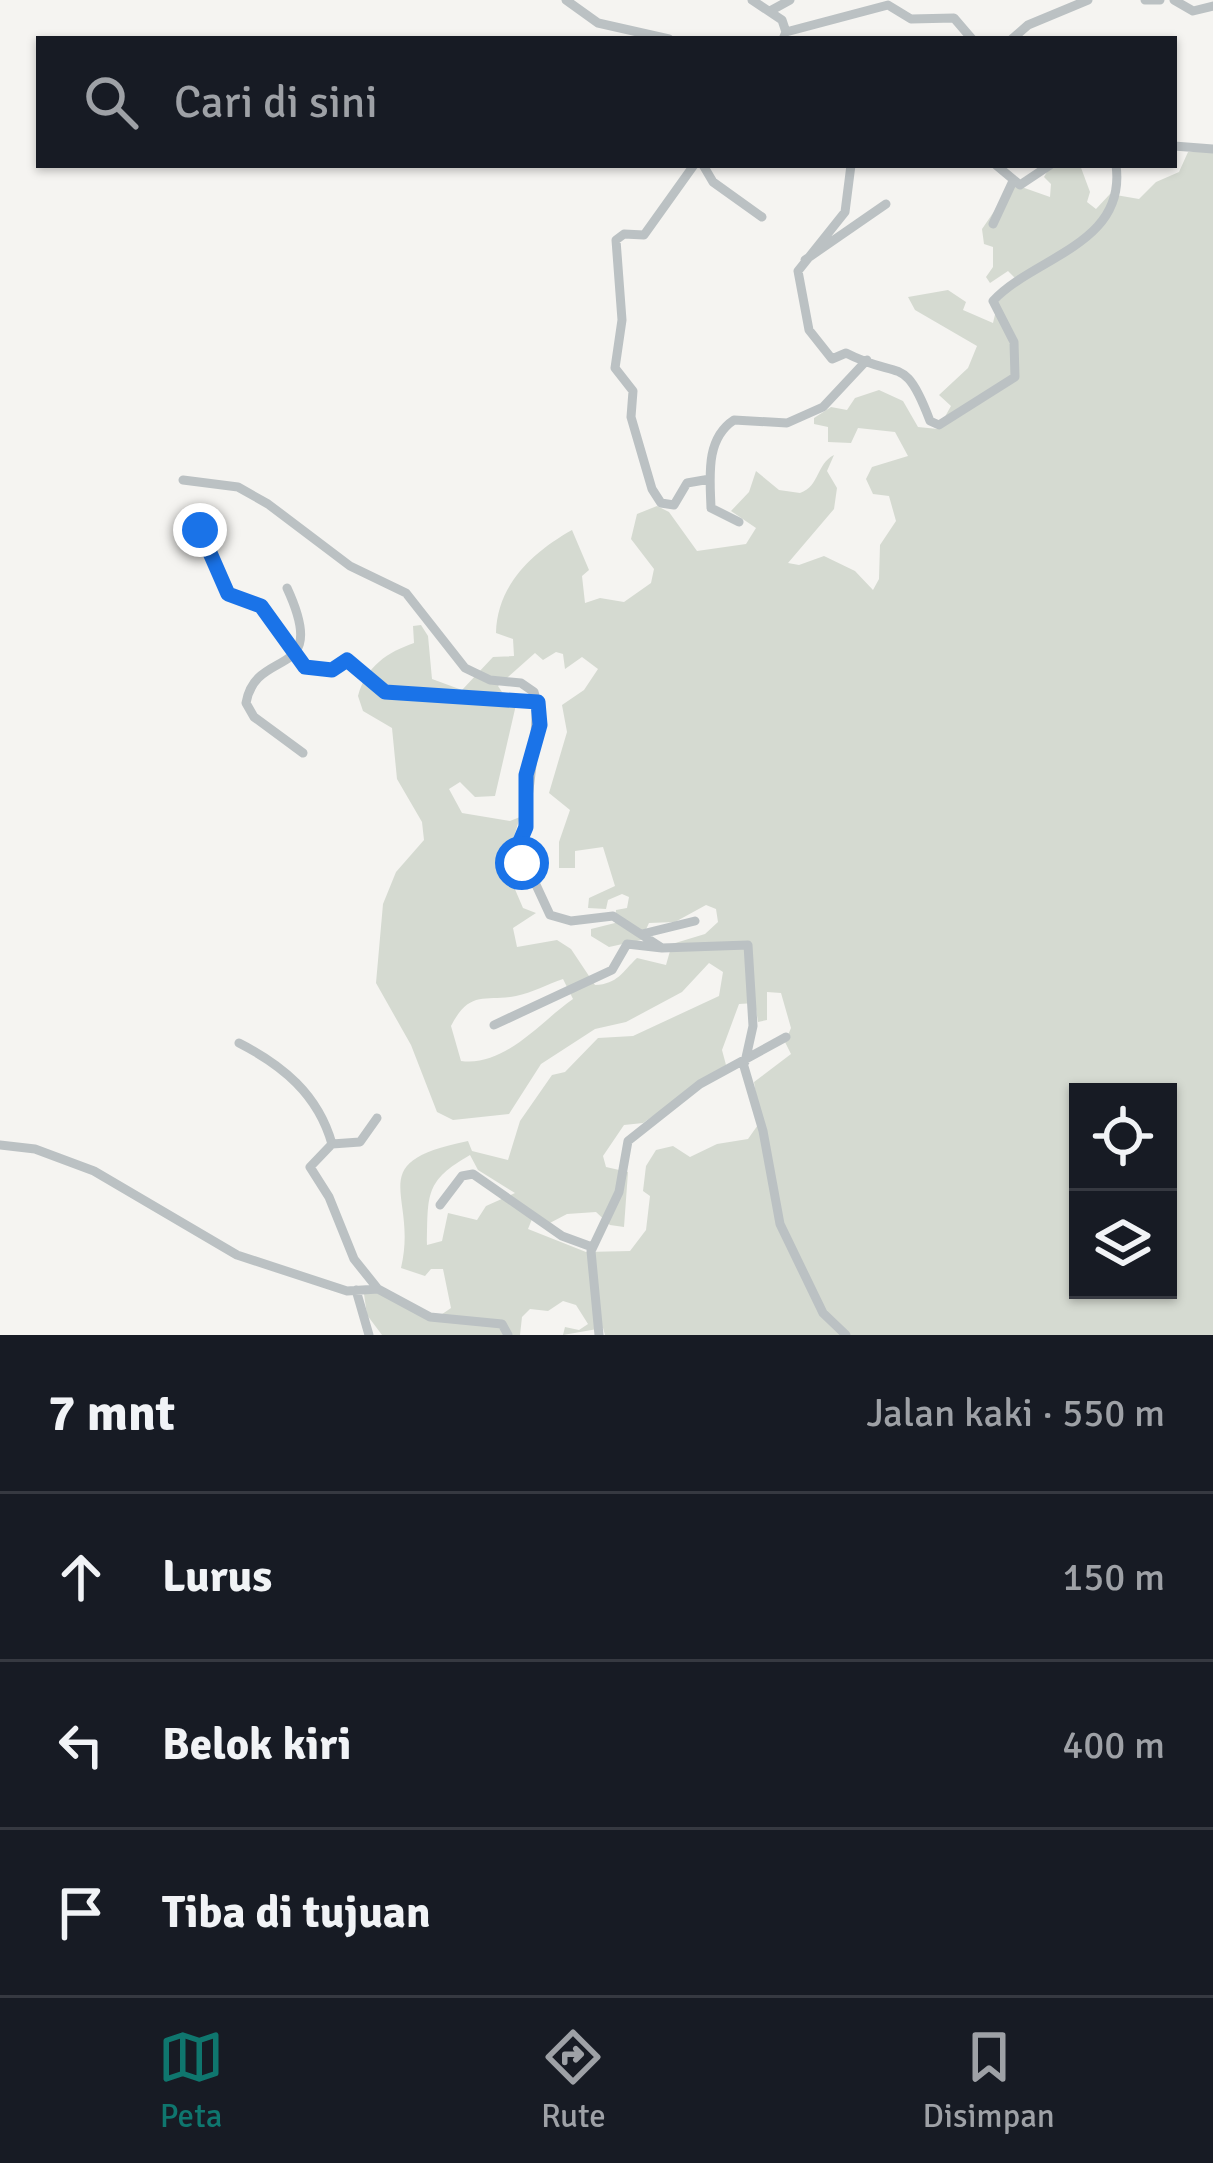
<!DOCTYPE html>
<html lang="id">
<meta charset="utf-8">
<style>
body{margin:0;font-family:Signika,sans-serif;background:#242831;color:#f1f3f6}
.controls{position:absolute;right:36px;bottom:36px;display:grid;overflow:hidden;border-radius:0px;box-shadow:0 3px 9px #0004}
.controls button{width:108px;height:108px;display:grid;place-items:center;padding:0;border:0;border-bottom:3px solid #363941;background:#171b24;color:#f1f3f6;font:60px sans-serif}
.stop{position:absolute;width:36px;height:36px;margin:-27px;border:9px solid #1a73e8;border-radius:50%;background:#fff}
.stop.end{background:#1a73e8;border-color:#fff;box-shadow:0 3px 12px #0008}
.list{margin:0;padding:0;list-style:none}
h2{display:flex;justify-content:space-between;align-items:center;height:156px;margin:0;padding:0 48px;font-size:51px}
h2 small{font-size:39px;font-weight:400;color:#9ea1a6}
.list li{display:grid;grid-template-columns:78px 1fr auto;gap:36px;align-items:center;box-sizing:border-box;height:168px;padding:0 48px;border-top:3px solid #363941}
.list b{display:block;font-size:45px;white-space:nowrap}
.list em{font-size:39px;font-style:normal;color:#9ea1a6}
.icon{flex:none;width:66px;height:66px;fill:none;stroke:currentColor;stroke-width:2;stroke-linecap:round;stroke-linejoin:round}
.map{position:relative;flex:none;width:1213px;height:1335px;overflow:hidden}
.search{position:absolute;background:#171b24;box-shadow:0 3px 9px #0004;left:36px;right:36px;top:36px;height:132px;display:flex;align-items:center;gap:30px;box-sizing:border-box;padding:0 42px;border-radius:0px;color:#9ea1a6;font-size:45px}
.sheet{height:660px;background:#171b24}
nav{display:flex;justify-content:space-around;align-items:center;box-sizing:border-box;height:168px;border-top:3px solid #363941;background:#171b24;font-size:33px;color:#9ea1a6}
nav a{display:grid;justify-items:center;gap:6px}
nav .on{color:#0f766e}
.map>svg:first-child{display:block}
.green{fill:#d5dad1;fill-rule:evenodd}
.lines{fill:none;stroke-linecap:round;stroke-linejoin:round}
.street{stroke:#bbc1c3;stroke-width:9}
.route{stroke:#1a73e8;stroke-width:15}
</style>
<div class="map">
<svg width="1213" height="1335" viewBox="0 0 1213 1335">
<rect width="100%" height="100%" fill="#f5f4f1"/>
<path class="green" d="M1188,152H1213V1335H605L603,1328L563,1335L565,1327L579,1330L588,1324L576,1305L563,1301L548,1311L530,1309L522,1317L520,1335H382L367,1315L364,1294L378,1292L435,1319L451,1308L443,1269H431L425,1276L401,1268C419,1193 359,1163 468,1141L472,1151L508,1160L520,1121L552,1075L565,1072L598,1038L633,1036L719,996L723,972L709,963L682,992L626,1022L595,1029L541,1064L509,1114L453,1120L437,1112L411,1045L376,983L383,904L396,872L424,840L422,822L397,779L392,728L363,711L358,696C366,666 388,652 414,643L413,626L421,625L428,636L432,679L462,690L493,657L514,656L513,639L496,633C497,586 531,553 572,530L589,570L582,576L585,603L600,598L624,602L651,583L654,569L631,539L637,514L657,506L669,512L697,551L746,544L756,528L731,511L749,492L756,471L779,490L800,493C820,486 816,464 834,455L827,471L837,488L834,509L788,563L799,565L824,556L855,571L873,590L879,579L880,545L896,521L889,496L873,494L866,479L872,467L908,456L895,432L858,428L851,443L828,442V427L814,424V418L831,407L847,410L855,398L879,390L903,401L918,427L938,429L951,406L939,395L968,368L977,346L915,310L908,297L948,290L966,302L963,310L993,323L998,302L1018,281L1008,271L990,283L986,277L993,267V247L984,244L982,229L1013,184L1050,197L1051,184L1044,177L1051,165H1080L1090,192L1087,202L1096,209L1110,194L1139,199L1156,182L1179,172ZM556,652L563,654L565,669L582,657L598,669L584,690L562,705L567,732L549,793L570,810L559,842V868H575V851L603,847L615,886L589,898L588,908L606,909L608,900L622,894L629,897L627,908L616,910L615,923L591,929V936L609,947L641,940L649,923L675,922L706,905L716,909L718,922L705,934L672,944L666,965L637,958C622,972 618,984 595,985L571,949L557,940L517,947L513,928L536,913L523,908L514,887L525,881L512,843L520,817L510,821L462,813L449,789L460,782L475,797L495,796L518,696L502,692L498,686L535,653L543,660ZM563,979L573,999C540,1022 505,1067 461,1061L451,1026C470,989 485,1002 516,996C532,993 548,984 563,979ZM767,992L781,993L791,1028L785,1042L791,1054L754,1082L760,1122L748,1139L717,1144L690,1157L673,1146L656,1150L646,1166L643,1191L650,1196L646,1230L630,1251L586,1252L528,1229L532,1219L546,1225L567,1214L596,1212L610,1225L624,1227L628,1172L606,1167L603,1156L624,1125L643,1123L726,1065L722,1050L739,1004L755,1003L758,1022L767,1020ZM1078,1092H1168V1290H1078ZM470,1155L478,1170L515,1193L486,1206L477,1220L448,1213L442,1241L427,1245C428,1193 425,1181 470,1155Z"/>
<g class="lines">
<path class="street" d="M566,0L598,23L669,39
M752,0L782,20L786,32
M1145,0H1160
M1174,0L1193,11L1213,6
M770,11L790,0
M783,39L786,32L888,5L911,19L954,18L972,39
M1012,39L1028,25L1088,0
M1174,146L1213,149
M694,165L644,235L624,234L616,240L622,320L615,368L633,391L631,417L652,489L661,503L674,505L687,483L710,479
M703,165L713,182L762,217
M851,165L845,212L798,271L809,330L832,359L846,353C900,381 904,352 930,421L939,425L1015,377L1014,342L993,301C1033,257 1127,245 1116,165
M996,165L1020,185L1050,165
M993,224L1013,181
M805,260L886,204
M183,480L238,487L268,504L350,566L406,593L465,668L490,680L521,683L534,692C541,710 526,826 518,846L550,915L571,921L613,916L662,948L748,945L753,1026L745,1062
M739,522L711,508C710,477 705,439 734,420L787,423L823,407L867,360
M196,524L228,594L261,606L305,667L328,670L347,660L385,691L538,702
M287,588C331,683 256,645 246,703L254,717L303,753
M642,934L695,921
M494,1025L612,970L627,944L662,948
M239,1043C282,1065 318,1094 332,1144L310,1167L329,1197L354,1259L378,1289
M743,1063L763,1131L780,1224L823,1313L846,1335
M332,1144L360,1142L377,1118
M0,1145L35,1149L94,1171L237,1255L347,1291L378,1289L430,1317L502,1324L508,1335
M440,1205L462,1176L473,1174L562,1236L592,1247
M356,1290L369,1335
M599,1335L591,1251L619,1192L628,1141L700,1084L786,1037"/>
</g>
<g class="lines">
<path class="route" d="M200,530L228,594L261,606L305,667L332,670L347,660L385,692L538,702L540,725L526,775V827L518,846L522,863"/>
</g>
</svg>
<div class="controls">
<button><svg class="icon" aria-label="locate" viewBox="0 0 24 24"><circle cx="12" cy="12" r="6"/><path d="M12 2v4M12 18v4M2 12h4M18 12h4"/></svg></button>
<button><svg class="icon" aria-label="layers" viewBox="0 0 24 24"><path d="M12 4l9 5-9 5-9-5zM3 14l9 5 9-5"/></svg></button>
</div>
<div class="stop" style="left:522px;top:863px"></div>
<div class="stop end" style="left:200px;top:530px"></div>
<div class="search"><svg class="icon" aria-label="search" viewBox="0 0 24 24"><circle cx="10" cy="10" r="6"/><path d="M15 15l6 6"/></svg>Cari di sini</div>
</div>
<section class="sheet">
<h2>7 mnt<small>Jalan kaki · 550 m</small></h2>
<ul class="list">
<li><svg class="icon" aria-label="ahead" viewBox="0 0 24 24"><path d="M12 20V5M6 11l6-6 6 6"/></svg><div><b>Lurus</b></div><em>150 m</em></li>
<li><svg class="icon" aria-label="left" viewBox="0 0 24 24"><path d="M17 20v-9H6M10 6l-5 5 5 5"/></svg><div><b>Belok kiri</b></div><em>400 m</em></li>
<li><svg class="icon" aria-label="arrive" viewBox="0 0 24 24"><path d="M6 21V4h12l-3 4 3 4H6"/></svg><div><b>Tiba di tujuan</b></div></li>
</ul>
</section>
<nav>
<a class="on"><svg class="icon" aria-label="map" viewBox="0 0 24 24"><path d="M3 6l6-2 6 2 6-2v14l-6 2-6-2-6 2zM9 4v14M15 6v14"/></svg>Peta</a>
<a><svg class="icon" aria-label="directions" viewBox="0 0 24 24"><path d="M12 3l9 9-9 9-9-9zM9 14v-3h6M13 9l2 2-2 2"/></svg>Rute</a>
<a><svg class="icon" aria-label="saved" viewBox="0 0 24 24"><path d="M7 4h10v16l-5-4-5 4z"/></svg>Disimpan</a>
</nav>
